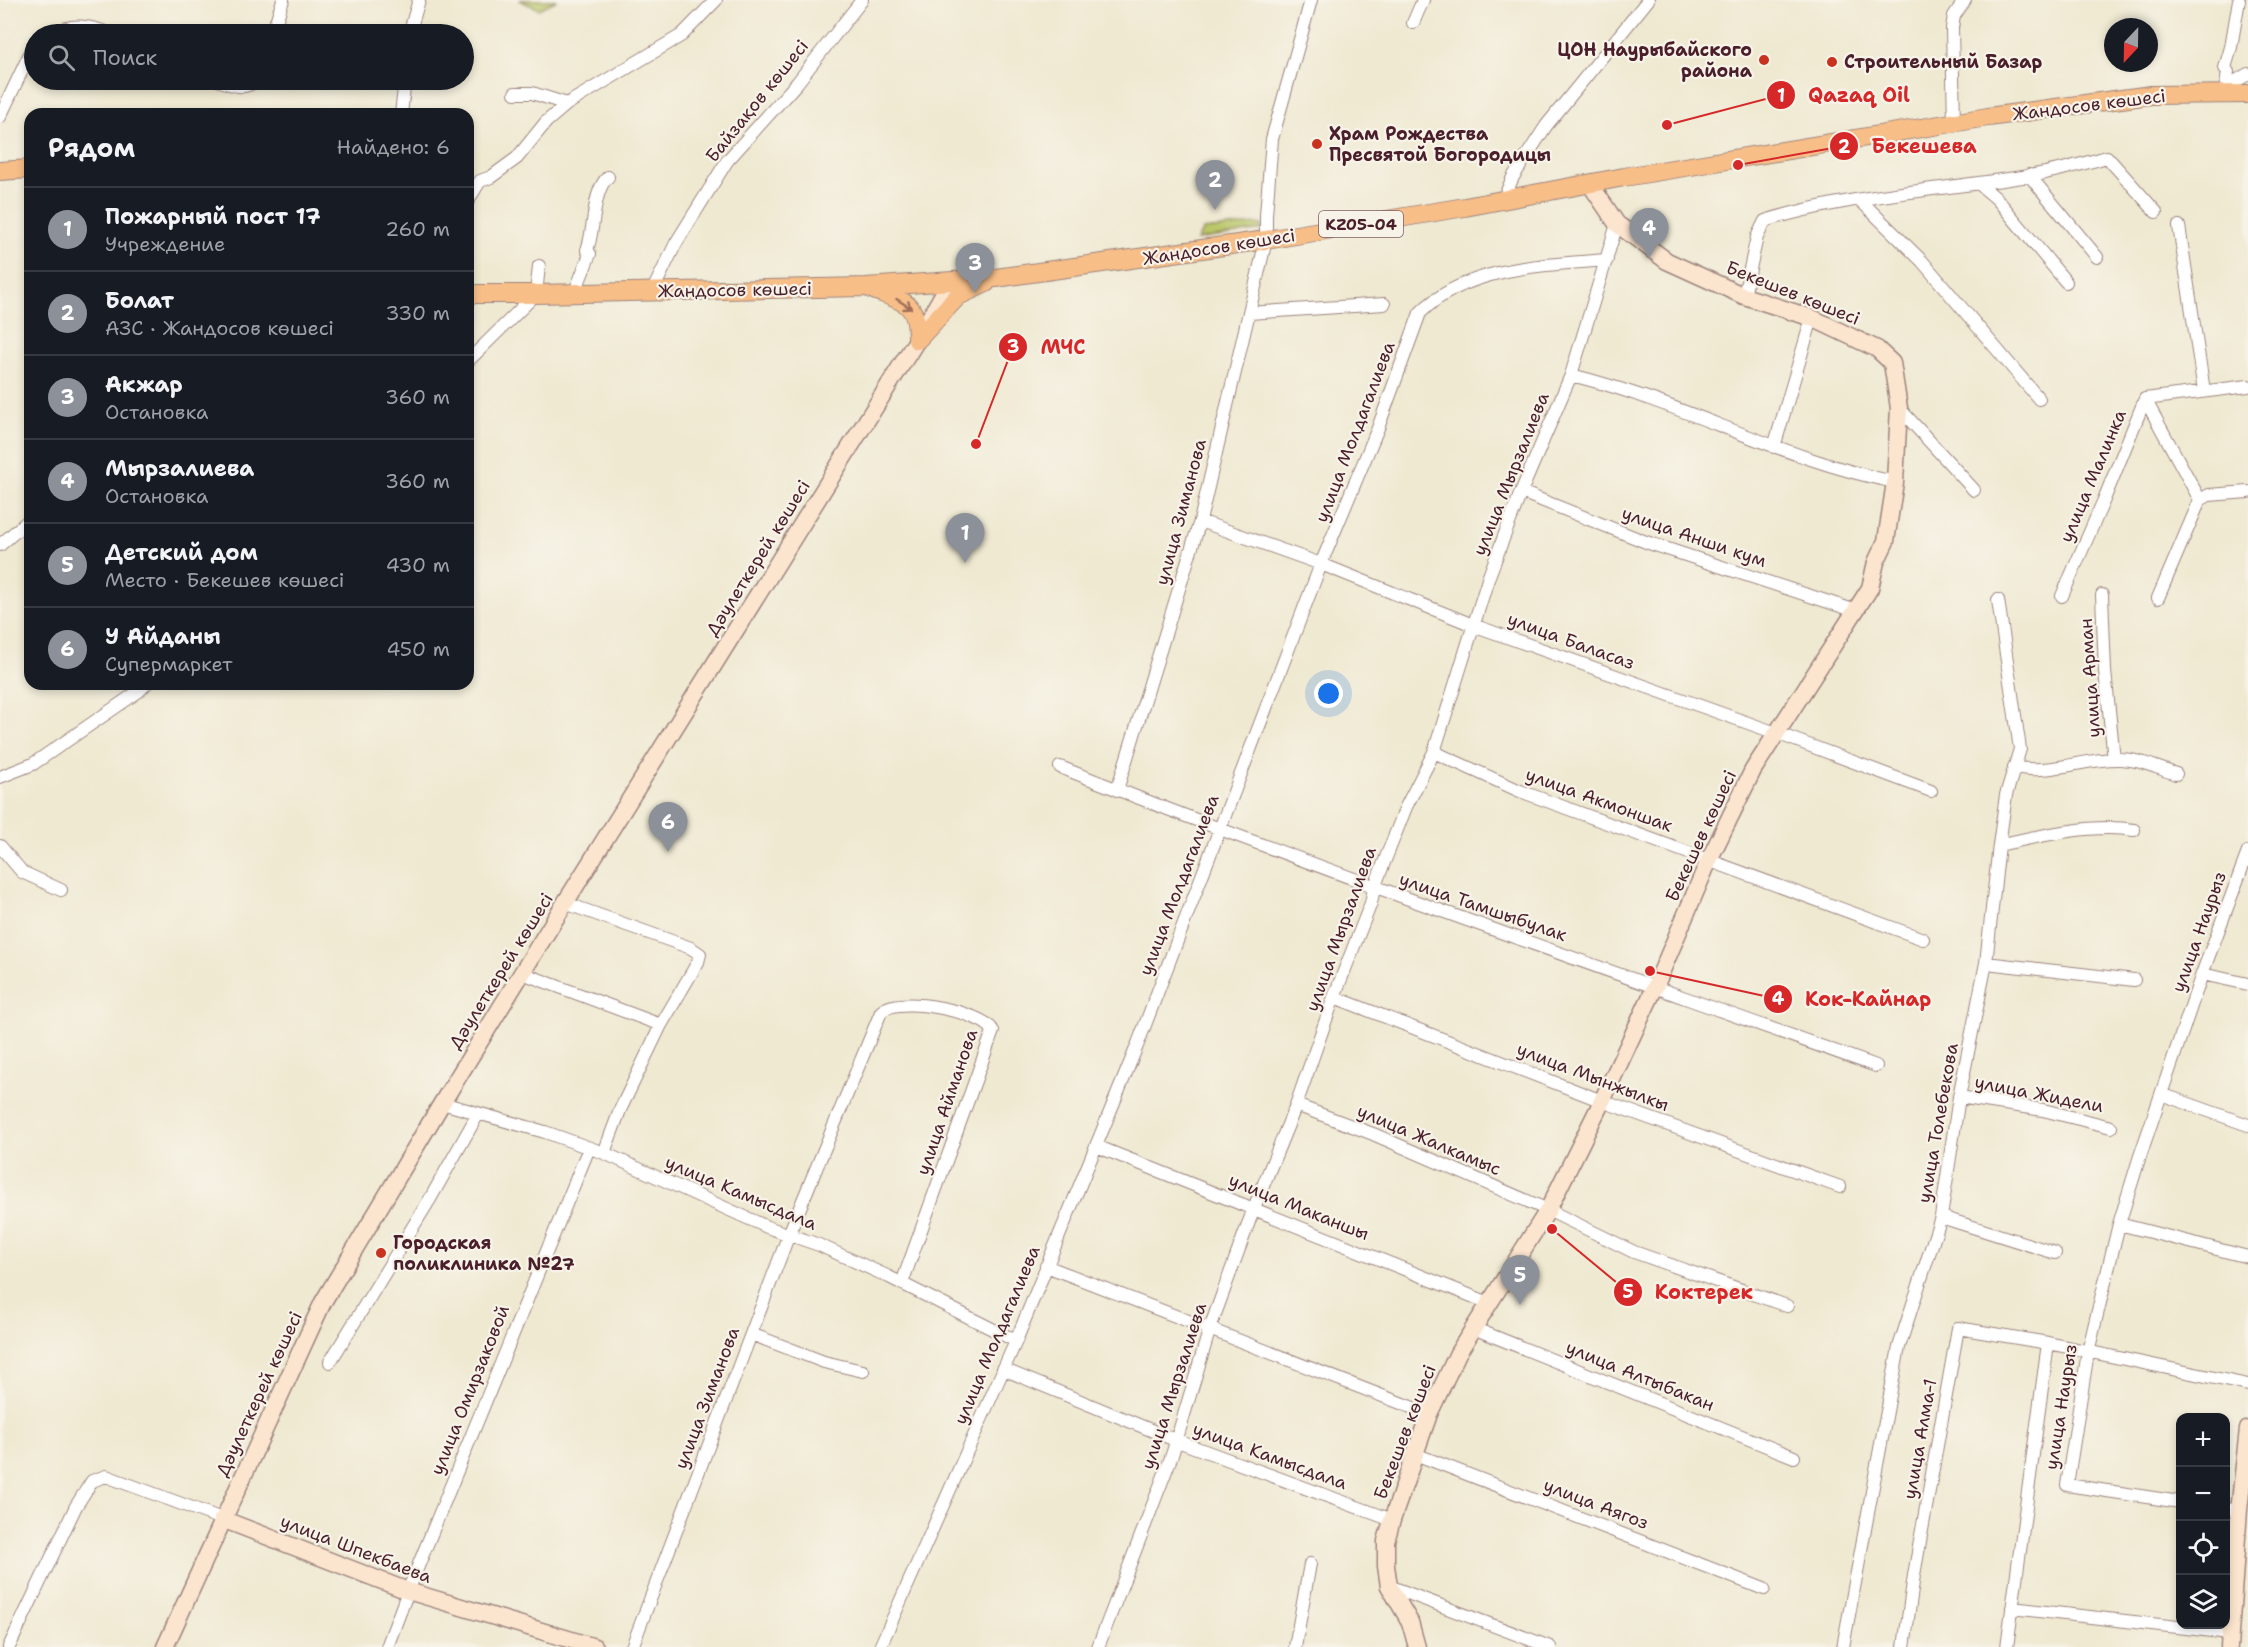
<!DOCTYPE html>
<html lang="ru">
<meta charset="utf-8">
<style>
body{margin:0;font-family:"Shantell Sans",sans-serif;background:#242831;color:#f1f3f6}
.controls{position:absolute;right:18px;bottom:18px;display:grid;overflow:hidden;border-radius:12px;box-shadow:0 3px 9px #0003}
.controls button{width:54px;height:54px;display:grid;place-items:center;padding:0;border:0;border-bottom:2px solid #363941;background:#171b24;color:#f1f3f6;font:30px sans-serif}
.compass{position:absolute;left:2104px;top:18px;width:54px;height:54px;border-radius:50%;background:#171b24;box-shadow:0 3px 9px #0003;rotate:202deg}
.you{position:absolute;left:1329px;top:694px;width:21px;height:21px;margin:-15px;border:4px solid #fff;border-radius:50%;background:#1a73e8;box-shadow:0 0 0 9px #1a73e833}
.badge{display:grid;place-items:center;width:39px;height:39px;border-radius:50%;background:#8c9099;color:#fff;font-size:20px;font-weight:700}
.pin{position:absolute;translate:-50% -50px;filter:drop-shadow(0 2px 3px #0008)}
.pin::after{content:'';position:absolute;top:32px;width:21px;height:18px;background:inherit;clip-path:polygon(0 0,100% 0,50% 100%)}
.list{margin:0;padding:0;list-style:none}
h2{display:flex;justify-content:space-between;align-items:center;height:78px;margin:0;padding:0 24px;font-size:26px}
h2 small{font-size:20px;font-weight:400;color:#9ea1a6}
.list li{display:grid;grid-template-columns:39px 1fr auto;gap:18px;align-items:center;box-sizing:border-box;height:84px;padding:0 24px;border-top:2px solid #363941}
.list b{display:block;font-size:22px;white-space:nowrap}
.list p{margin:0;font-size:20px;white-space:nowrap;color:#9ea1a6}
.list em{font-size:20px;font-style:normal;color:#9ea1a6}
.icon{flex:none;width:33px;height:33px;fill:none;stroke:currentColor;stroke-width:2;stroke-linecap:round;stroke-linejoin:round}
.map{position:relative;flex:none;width:2248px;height:1647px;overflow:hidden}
.search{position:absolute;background:#171b24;box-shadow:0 3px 9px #0003;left:24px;top:24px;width:450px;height:66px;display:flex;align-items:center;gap:15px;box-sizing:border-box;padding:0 21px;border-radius:33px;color:#9ea1a6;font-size:22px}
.panel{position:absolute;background:#171b24;box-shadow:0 3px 9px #0003;left:24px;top:108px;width:450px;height:582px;border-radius:18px}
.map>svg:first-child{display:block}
.green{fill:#b9c769;stroke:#82734a;stroke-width:1.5}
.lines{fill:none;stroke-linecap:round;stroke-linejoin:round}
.street-casing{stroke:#9c847e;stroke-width:14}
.secondary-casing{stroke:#9c847e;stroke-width:19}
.primary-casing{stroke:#9c847e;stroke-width:20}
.street{stroke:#fff;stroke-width:12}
.secondary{stroke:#fce5cf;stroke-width:16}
.primary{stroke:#f7be88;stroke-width:18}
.oneway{stroke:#a06e5a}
.poi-dot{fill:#c8321e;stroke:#f7f3e8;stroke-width:2}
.labels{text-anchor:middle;stroke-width:4.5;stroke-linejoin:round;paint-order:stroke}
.shield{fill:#f7f3e8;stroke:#7e5f64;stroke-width:1.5}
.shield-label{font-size:16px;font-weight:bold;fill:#4a1f2b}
.poi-label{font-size:18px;font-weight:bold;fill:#4a1f2b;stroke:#f7f3e8;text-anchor:start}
.street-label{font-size:18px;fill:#4a1f2b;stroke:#f7f3e8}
.leader{fill:none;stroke:#d62828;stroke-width:2}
.callout-dot{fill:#d62828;stroke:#f7f3e8;stroke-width:2}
.mark-label{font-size:18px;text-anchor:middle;font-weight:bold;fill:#fff}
.callout-label{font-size:20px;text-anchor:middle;font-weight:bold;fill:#d62828;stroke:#f7f3e8;stroke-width:4.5;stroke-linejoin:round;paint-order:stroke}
</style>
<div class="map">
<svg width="2248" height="1647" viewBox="0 0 2248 1647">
<rect width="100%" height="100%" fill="#f7f3e8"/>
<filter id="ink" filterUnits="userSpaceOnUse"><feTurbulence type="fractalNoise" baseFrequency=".0167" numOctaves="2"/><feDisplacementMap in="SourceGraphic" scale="12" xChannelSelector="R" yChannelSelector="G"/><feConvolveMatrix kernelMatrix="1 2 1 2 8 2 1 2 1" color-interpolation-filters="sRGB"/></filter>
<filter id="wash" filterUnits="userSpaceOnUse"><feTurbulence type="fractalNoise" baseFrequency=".008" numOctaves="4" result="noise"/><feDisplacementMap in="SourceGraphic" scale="24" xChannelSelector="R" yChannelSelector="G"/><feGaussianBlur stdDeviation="1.35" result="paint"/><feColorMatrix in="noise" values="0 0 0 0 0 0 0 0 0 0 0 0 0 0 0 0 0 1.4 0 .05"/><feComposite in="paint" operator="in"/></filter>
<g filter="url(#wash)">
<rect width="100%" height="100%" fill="#efe9d1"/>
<path class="green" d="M519,0H557L539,9Z
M1257,224L1262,225L1261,230L1197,240L1203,230Z"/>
</g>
<g filter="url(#ink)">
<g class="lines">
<g class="street-casing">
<path id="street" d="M1413,23L1423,0
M52,34C72,22 90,26 111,34
M272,34L283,0
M409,34L419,0
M218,80C231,85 245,91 256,80
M2226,87L2248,74
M515,93H532L567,104
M2225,93L2228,72L2225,68L2231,47L2239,0
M401,114L405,80
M0,117L34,45
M1954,123L1952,28L1954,16L1965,0
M2029,175L2097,257
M1978,183L1997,199L2066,282
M1504,198L1513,177L1546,126L1648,0
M1860,200L1922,261L2039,399
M468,201L480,181L491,177L517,158L546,122L567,104L682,35L716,0
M2179,226L2204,391
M652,292L676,243L727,161L797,83L862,0
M574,294L590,254L587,250C595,230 592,191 608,177
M1744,296L1757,237L1765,221C1854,193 1949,190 2040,174C2063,170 2085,163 2107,157L2156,212
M1249,313L1384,304
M468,361L536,294L539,266
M1571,375C1682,402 1783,460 1895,482
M2145,399L2200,500
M1899,408L1974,490
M1774,447L1812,318
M1521,492L1646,542L1856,611
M1200,521L1321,564L1473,625L1779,734L1931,791
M0,545L30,519
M2102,595L2105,671L2114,759
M2062,596L2103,502L2145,399L2248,386
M2158,598L2200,500L2209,495L2248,492
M1434,752L1520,791L1923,939
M1060,767C1329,874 1603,968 1876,1066
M2014,767C2051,775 2081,759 2117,759C2137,758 2157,768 2176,774
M0,777L33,764L139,691L146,684
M1117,790L1200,521L1266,240V215L1272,139L1311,0
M1999,845C2038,836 2093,823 2134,830
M0,846L22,872L61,890
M565,903L691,948L700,954L698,962L661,1025L620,1110L604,1153
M1986,963L2134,980
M522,973L661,1025
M2202,974L2248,984
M1334,997L1602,1101L1840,1187
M2161,1094L2248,1125
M1959,1097L2043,1110L2111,1127
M442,1103L545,1132L604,1153L767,1227L819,1245L889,1277L1016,1341
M1296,1105L1373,1134L1548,1210L1634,1252L1787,1306
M1096,1146L1489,1303
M1941,1217L2055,1253
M2119,1224L2248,1257
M1046,1266L1429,1414
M1473,1328L1794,1457
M751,1334L824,1362L863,1371
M330,1362L430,1199L478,1114
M1003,1369L1175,1440L1392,1520
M1415,1454L1764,1589
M2180,1502L2067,1485L2088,1352L2119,1224L2139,1159L2202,974L2248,852
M2226,1508L2239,1510
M1389,1586L1550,1647
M2012,1608L2230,1633
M9,1647L76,1506L92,1481L106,1476L222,1519
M387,1647L408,1591L589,1148
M632,1647L789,1234L881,1012C896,994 985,1012 993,1031L902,1283
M880,1647L1016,1341L1137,1046L1321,564L1378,428L1420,313C1467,266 1546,265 1607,260
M1098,1647L1172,1455L1210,1328L1254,1208L1296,1105L1334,997L1371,903L1374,888L1406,807L1434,752L1489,576L1521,492L1571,375L1617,224
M1295,1647L1310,1564
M1843,1647L1899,1347L1941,1217L1959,1097L1986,963L1999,845L2006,795L2020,749L1998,600
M1904,1647L1914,1575L1958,1328L2048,1343L2248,1385
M2007,1647L2048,1343"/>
</g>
<g class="secondary-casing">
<path id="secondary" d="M222,1519L408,1591L595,1647
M165,1647L323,1302L442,1103L565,903L917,340L950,282
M1417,1647L1410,1622L1389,1586L1386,1566V1541L1392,1520L1429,1414L1458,1353L1548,1210L1602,1101L1655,987L1709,860L1753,770L1870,588L1876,562L1886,541L1895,482L1899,408L1892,363L1877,349L1812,318L1744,296L1667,261L1617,224L1590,184
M2229,1647L2239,1510L2248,1429"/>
</g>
<g class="primary-casing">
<path id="primary" d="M0,171L30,169
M871,289C903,302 918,300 917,340
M468,294H536L866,287L996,278L1266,240L1465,207L1624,177L1988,117L2151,95L2248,94
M917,340L958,296L986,283"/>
</g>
<use href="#street" class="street"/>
<use href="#secondary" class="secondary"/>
<use href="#primary" class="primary"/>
</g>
<defs><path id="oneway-shaft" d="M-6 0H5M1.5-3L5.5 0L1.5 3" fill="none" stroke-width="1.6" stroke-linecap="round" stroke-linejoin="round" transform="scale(1.5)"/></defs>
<use class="oneway" href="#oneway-shaft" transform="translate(904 304) rotate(33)"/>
</g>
<g class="poi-dot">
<circle cx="1764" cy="60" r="6"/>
<circle cx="1832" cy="62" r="6"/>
<circle cx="1317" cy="144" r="6"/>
<circle cx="381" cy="1253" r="6"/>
</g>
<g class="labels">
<rect class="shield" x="1319" y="211" width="84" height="26" rx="4.5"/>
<g class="shield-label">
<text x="1361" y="230">KZ05-04</text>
</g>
<g class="poi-label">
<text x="1752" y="56" text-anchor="end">ЦОН Наурыбайского<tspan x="1752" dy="21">района</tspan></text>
<text x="1844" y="68">Строительный Базар</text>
<text x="1329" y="140">Храм Рождества<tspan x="1329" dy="21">Пресвятой Богородицы</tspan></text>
<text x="393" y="1249">Городская<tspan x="393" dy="21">поликлиника №27</tspan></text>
</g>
<g class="street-label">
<text transform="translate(757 101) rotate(-51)" y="6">Байзақов көшесі</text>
<text transform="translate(2089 105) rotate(-7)" y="6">Жандосов көшесі</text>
<text transform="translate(1219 247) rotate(-9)" y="6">Жандосов көшесі</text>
<text transform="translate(735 290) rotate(-1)" y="6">Жандосов көшесі</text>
<text transform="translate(1793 293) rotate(22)" y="6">Бекешев көшесі</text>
<text transform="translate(1355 432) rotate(-69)" y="6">улица Молдагалиева</text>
<text transform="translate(1511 474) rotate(-68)" y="6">улица Мырзалиева</text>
<text transform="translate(2093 476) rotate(-67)" y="6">улица Малинка</text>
<text transform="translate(1181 512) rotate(-75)" y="6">улица Зиманова</text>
<text transform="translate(1694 537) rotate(19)" y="6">улица Анши кум</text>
<text transform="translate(758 558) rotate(-58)" y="6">Дәулеткерей көшесі</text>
<text transform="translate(1571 641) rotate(20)" y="6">улица Баласаз</text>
<text transform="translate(2090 678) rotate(-94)" y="6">улица Арман</text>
<text transform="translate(1599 800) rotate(20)" y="6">улица Акмоншак</text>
<text transform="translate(1701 836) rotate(-65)" y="6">Бекешев көшесі</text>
<text transform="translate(1179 885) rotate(-69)" y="6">улица Молдагалиева</text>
<text transform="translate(1483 907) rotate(19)" y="6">улица Тамшыбулак</text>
<text transform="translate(1341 929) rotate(-70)" y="6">улица Мырзалиева</text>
<text transform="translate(2199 932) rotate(-70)" y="6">улица Наурыз</text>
<text transform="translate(501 971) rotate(-58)" y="6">Дәулеткерей көшесі</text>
<text transform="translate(1593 1077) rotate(21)" y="6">улица Мынжылкы</text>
<text transform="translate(2039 1094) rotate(11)" y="6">улица Жидели</text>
<text transform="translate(947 1102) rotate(-71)" y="6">улица Айманова</text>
<text transform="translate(1938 1123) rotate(-80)" y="6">улица Толебекова</text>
<text transform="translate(1429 1140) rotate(23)" y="6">улица Жалкамыс</text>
<text transform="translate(741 1193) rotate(23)" y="6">улица Камысдала</text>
<text transform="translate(1299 1207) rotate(22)" y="6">улица Маканшы</text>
<text transform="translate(997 1335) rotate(-67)" y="6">улица Молдагалиева</text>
<text transform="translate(1640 1376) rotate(22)" y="6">улица Алтыбакан</text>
<text transform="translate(1174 1386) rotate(-72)" y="6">улица Мырзалиева</text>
<text transform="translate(470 1390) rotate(-68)" y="6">улица Омирзаковой</text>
<text transform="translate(259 1394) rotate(-65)" y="6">Дәулеткерей көшесі</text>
<text transform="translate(707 1398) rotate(-69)" y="6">улица Зиманова</text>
<text transform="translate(2061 1407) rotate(-81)" y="6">улица Наурыз</text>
<text transform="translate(1405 1432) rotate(-69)" y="6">Бекешев көшесі</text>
<text transform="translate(1920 1439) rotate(-80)" y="6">улица Алма-1</text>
<text transform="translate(1270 1456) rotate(20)" y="6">улица Камысдала</text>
<text transform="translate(1596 1504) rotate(21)" y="6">улица Аягоз</text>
<text transform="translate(356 1549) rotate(21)" y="6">улица Шпекбаева</text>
</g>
</g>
<path class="leader" d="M1667 125L1781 95M1738 165L1844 146M976 444L1013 347M1650 971L1778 999M1552 1229L1628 1292"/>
<g class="callout-dot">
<circle cx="1667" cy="125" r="6"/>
<circle cx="1738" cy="165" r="6"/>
<circle cx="976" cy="444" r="6"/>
<circle cx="1650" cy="971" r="6"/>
<circle cx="1552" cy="1229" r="6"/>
<circle cx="1781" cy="95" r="15"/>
<circle cx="1844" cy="146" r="15"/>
<circle cx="1013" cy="347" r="15"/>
<circle cx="1778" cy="999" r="15"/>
<circle cx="1628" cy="1292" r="15"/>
</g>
<g class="mark-label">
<text x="1781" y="102">1</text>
<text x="1844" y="153">2</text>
<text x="1013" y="353">3</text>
<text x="1778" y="1005">4</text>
<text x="1628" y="1298">5</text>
</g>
<g class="callout-label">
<text x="1859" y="102">Qazaq Oil</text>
<text x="1924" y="153">Бекешева</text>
<text x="1063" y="354">МЧС</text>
<text x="1868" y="1006">Кок-Кайнар</text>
<text x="1704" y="1299">Коктерек</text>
</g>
</svg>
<div class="controls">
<button>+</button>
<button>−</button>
<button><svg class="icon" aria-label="locate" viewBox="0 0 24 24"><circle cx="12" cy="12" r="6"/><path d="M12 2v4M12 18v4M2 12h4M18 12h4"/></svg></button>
<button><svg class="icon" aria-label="layers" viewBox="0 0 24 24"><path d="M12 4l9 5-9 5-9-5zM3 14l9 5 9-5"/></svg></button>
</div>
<svg class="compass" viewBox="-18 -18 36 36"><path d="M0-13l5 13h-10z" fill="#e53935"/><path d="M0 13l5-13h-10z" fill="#9ea1a6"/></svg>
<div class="you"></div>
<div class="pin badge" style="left:965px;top:563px">1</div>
<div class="pin badge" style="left:1215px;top:210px">2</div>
<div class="pin badge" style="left:975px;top:293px">3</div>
<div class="pin badge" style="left:1649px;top:258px">4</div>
<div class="pin badge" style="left:1520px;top:1305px">5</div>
<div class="pin badge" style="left:668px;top:852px">6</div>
<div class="search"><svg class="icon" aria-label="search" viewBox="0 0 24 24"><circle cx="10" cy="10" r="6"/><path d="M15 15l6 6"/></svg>Поиск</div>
<section class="panel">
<h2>Рядом<small>Найдено: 6</small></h2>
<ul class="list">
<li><span class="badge">1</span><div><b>Пожарный пост 17</b><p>Учреждение</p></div><em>260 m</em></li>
<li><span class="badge">2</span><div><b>Болат</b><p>АЗС · Жандосов көшесі</p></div><em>330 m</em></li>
<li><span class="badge">3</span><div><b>Акжар</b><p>Остановка</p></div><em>360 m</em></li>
<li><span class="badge">4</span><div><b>Мырзалиева</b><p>Остановка</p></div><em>360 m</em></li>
<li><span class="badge">5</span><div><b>Детский дом</b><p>Место · Бекешев көшесі</p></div><em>430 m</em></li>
<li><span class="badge">6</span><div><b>У Айданы</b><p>Супермаркет</p></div><em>450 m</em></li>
</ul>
</section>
</div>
